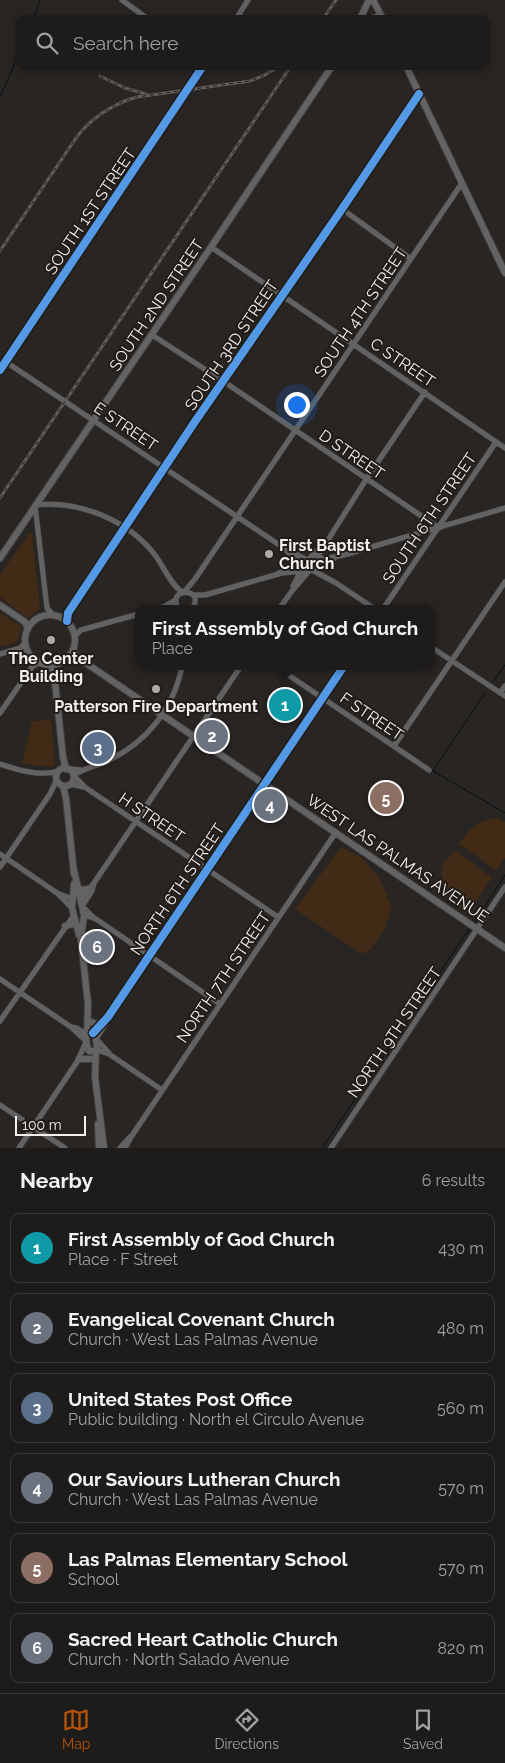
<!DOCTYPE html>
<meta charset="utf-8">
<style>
body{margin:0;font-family:Raleway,sans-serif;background:#262523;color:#f1f3f6}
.scale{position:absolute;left:15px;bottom:12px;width:71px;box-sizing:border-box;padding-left:5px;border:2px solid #f3f0ed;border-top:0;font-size:14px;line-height:18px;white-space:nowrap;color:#f3f0ed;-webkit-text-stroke:4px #201c18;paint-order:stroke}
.you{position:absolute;left:296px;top:404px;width:18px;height:18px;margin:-12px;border:4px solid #fff;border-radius:50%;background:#1a73e8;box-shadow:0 0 0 8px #1a73e833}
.badge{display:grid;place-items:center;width:32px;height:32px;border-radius:50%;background:#b45309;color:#fff;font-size:16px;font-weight:700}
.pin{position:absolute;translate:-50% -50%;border:2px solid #fff;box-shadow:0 1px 5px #0006}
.popup{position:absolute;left:135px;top:605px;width:300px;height:65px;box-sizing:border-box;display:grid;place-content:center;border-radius:10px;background:#1e1c1a;filter:drop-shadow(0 1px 4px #0005);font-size:16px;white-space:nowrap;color:#a1a1a2}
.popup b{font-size:19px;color:#f1f3f6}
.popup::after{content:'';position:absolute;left:50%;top:100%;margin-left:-10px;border:10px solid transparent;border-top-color:#1e1c1a}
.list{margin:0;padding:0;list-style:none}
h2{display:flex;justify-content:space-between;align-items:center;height:65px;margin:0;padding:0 20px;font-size:21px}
h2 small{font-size:16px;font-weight:400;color:#a1a1a2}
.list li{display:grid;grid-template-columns:32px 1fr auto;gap:15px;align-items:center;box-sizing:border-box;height:70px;margin:0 10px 10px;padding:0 10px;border:1px solid #3c3a39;border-radius:10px}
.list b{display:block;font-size:19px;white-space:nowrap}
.list p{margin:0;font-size:16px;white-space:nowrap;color:#a1a1a2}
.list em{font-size:16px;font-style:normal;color:#a1a1a2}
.icon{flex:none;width:28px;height:28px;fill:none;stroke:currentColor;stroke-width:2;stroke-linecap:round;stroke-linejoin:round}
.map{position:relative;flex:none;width:505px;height:1148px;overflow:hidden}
.search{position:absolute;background:#1e1c1a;box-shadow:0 2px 12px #0003;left:15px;right:15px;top:15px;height:55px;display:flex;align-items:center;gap:12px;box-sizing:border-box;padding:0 18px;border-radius:10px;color:#a1a1a2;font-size:19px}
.sheet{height:545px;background:#1e1c1a}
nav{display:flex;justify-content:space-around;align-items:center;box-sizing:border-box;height:70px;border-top:1px solid #3c3a39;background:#1e1c1a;font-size:14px;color:#a1a1a2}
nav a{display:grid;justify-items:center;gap:2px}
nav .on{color:#b45309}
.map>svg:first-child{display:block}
.green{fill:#412b17}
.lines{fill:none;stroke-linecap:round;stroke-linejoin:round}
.stream{stroke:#051114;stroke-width:1}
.minor-casing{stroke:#444140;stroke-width:6}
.major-casing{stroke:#444140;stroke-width:8}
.minor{stroke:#626262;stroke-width:5}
.major{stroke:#646363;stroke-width:6}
.rail-casing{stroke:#5f5e5d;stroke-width:3}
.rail{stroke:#201c18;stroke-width:1;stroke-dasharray:4;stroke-linecap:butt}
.cycleway-casing{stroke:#201c18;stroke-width:11}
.cycleway{stroke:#5399e6;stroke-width:8}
.poi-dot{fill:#aca9a6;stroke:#201c18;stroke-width:2}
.labels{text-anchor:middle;stroke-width:4;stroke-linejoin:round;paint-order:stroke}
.street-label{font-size:16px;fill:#f3f0ed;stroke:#201c18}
.poi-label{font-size:16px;font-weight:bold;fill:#f3f0ed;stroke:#201c18}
</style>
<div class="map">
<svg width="505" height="1148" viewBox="0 0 505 1148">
<rect width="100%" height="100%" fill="#282523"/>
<path class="green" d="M30,532L32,535L40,609L27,618L0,597V575Z
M0,613L22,627L17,642L0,647Z
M51,720L55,766H38L22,763L32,721Z
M498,818L505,822V858L496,870L459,844C470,828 478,820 498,818Z
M341,847L361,857L380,879L392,908L385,928L371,949L362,954L295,909Z
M455,850L492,878L467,914L449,900L442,884V865Z"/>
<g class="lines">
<path class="stream" d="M33,19L40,0
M0,97L19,54
M493,682L505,665
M485,693L433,771L505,813
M474,923L505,875
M322,1148L470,928"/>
<g class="minor-casing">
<path id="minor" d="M122,0L148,19
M236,19L248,0
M342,209L411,259
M211,247L505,448
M152,335L223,381L439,528
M6,362L281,546L307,560
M0,370L203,66
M287,551L299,563
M309,559L321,546
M316,559L367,478L425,392
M312,570L336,583L375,609
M277,574L307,560L328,558L344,555L505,508
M293,586L301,571
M184,592L195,579L462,183
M193,595H205L282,573L312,570L334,559
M157,609L165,606L176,600
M179,609C164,587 207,587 192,609
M279,609L292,591L309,571
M383,609L496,442
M53,615L47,608L35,505C79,500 128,520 155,555C164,567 170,584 182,592
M67,621L68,613L194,423L342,209L419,94
M75,636L81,630L139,614
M431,647L505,696
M0,654L20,648L25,643
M275,666L429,770
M500,693L505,686
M0,713L32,667L39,662
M394,746L505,582
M0,764C18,770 40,777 59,771
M69,769L81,770
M74,775C84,768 98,766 109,760C147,742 174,708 182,666
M74,776L86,788L278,917
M71,784L83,787
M0,854L57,893L72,908
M0,867L50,794L57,779
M57,893L73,899
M81,899L94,883L241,666
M83,905L92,891L94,883
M83,907L95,919
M84,915L96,919L220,1004
M0,979L71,1027L86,1041
M0,1021L74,915
M71,1027L77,1028L86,1034
M93,1033L108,1017L344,666
M96,1039L105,1025L108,1017
M97,1040L109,1053
M97,1050L109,1054L162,1090
M0,1105L65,1148
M19,1148L77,1062L86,1042
M120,1148L130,1137
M125,1148L131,1137L336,832
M331,1148L505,887"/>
</g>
<g class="major-casing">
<path id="major" d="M373,0L383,19
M360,19L369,0
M370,19L377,17L383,19
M406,66L505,273
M0,558L211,247L332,66
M0,605L25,622L28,629
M25 640a25 25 0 1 1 50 0a25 25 0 1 1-50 0Z
M73,650L77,657L505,948
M50,665L54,673L63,757L66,769
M56 777a9 9 0 1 1 18 0a9 9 0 1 1-18 0Z
M63,786L66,798L74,874
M74,870L84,915L81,940L88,1004L87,1034
M74,884L72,908L79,935
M78,888L83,890L88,889
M65,926L72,924L77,925
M91,1022L96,1024L101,1023
M88,1033H93L96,1038L97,1049L95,1051H89C86,1046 86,1040 86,1034Z
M96,1051L95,1077L104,1148
M79,1059H91
M98,1124L99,1148"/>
</g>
<use href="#minor" class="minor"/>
<use href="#major" class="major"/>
<g class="rail-casing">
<path id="rail" d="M323,19L336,0
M100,76L125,88L146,94
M0,251L76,138C91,118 113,104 137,97L250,81L265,75L279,66
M0,498L291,66"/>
</g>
<use href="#rail" class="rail"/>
<g class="cycleway-casing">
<path id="cycleway" d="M0,370L203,66
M67,621L68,613L194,423L342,209L419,94
M93,1033L108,1017L344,666"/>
</g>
<use href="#cycleway" class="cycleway"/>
</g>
<g class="poi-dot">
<circle cx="269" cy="554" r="5"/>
<circle cx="51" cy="640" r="5"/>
<circle cx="156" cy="689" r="5"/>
</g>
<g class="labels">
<g class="street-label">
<text transform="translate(90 211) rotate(-56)" y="6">SOUTH 1ST STREET</text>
<text transform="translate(156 305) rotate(-56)" y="6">SOUTH 2ND STREET</text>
<text transform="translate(360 312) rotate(-56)" y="6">SOUTH 4TH STREET</text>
<text transform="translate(231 345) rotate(-56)" y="6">SOUTH 3RD STREET</text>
<text transform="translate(403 362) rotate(34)" y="6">C STREET</text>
<text transform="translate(126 426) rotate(34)" y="6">E STREET</text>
<text transform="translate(352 454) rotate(34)" y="6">D STREET</text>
<text transform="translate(429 518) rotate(-56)" y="6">SOUTH 6TH STREET</text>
<text transform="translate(372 716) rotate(34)" y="6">F STREET</text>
<text transform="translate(152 817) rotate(34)" y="6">H STREET</text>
<text transform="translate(398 858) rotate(34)" y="6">WEST LAS PALMAS AVENUE</text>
<text transform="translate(177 889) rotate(-56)" y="6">NORTH 6TH STREET</text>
<text transform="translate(223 977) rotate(-56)" y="6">NORTH 7TH STREET</text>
<text transform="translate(394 1032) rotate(-56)" y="6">NORTH 9TH STREET</text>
</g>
<g class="poi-label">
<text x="279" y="551" text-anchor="start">First Baptist<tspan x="279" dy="18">Church</tspan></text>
<text x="51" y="664">The Center<tspan x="51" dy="18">Building</tspan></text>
<text x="156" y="712">Patterson Fire Department</text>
</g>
</g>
</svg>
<div class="scale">100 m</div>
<div class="you"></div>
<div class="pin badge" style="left:285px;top:705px;background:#0f9aa8">1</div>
<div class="popup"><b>First Assembly of God Church</b>Place</div>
<div class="pin badge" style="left:212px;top:736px;background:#6b7280">2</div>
<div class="pin badge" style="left:98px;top:748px;background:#5c6f8a">3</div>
<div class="pin badge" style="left:270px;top:805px;background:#6b7280">4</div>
<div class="pin badge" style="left:386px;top:798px;background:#8d6e63">5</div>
<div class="pin badge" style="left:97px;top:947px;background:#6b7280">6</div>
<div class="search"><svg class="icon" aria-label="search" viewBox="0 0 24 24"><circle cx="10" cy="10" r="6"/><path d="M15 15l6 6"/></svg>Search here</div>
</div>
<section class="sheet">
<h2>Nearby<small>6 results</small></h2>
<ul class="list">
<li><span class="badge" style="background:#0f9aa8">1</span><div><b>First Assembly of God Church</b><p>Place · F Street</p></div><em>430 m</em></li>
<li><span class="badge" style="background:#6b7280">2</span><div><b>Evangelical Covenant Church</b><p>Church · West Las Palmas Avenue</p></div><em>480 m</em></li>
<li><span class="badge" style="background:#5c6f8a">3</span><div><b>United States Post Office</b><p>Public building · North el Circulo Avenue</p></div><em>560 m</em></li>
<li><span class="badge" style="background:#6b7280">4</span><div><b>Our Saviours Lutheran Church</b><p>Church · West Las Palmas Avenue</p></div><em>570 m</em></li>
<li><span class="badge" style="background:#8d6e63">5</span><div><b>Las Palmas Elementary School</b><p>School</p></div><em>570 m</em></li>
<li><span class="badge" style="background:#6b7280">6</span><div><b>Sacred Heart Catholic Church</b><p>Church · North Salado Avenue</p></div><em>820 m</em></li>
</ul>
</section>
<nav>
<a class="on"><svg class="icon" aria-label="map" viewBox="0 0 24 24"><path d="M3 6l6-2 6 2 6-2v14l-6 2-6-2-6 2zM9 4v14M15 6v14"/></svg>Map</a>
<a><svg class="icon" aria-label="directions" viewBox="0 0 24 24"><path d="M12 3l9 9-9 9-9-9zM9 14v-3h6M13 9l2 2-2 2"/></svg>Directions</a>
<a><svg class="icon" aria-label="saved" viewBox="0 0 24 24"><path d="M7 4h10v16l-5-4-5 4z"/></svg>Saved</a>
</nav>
